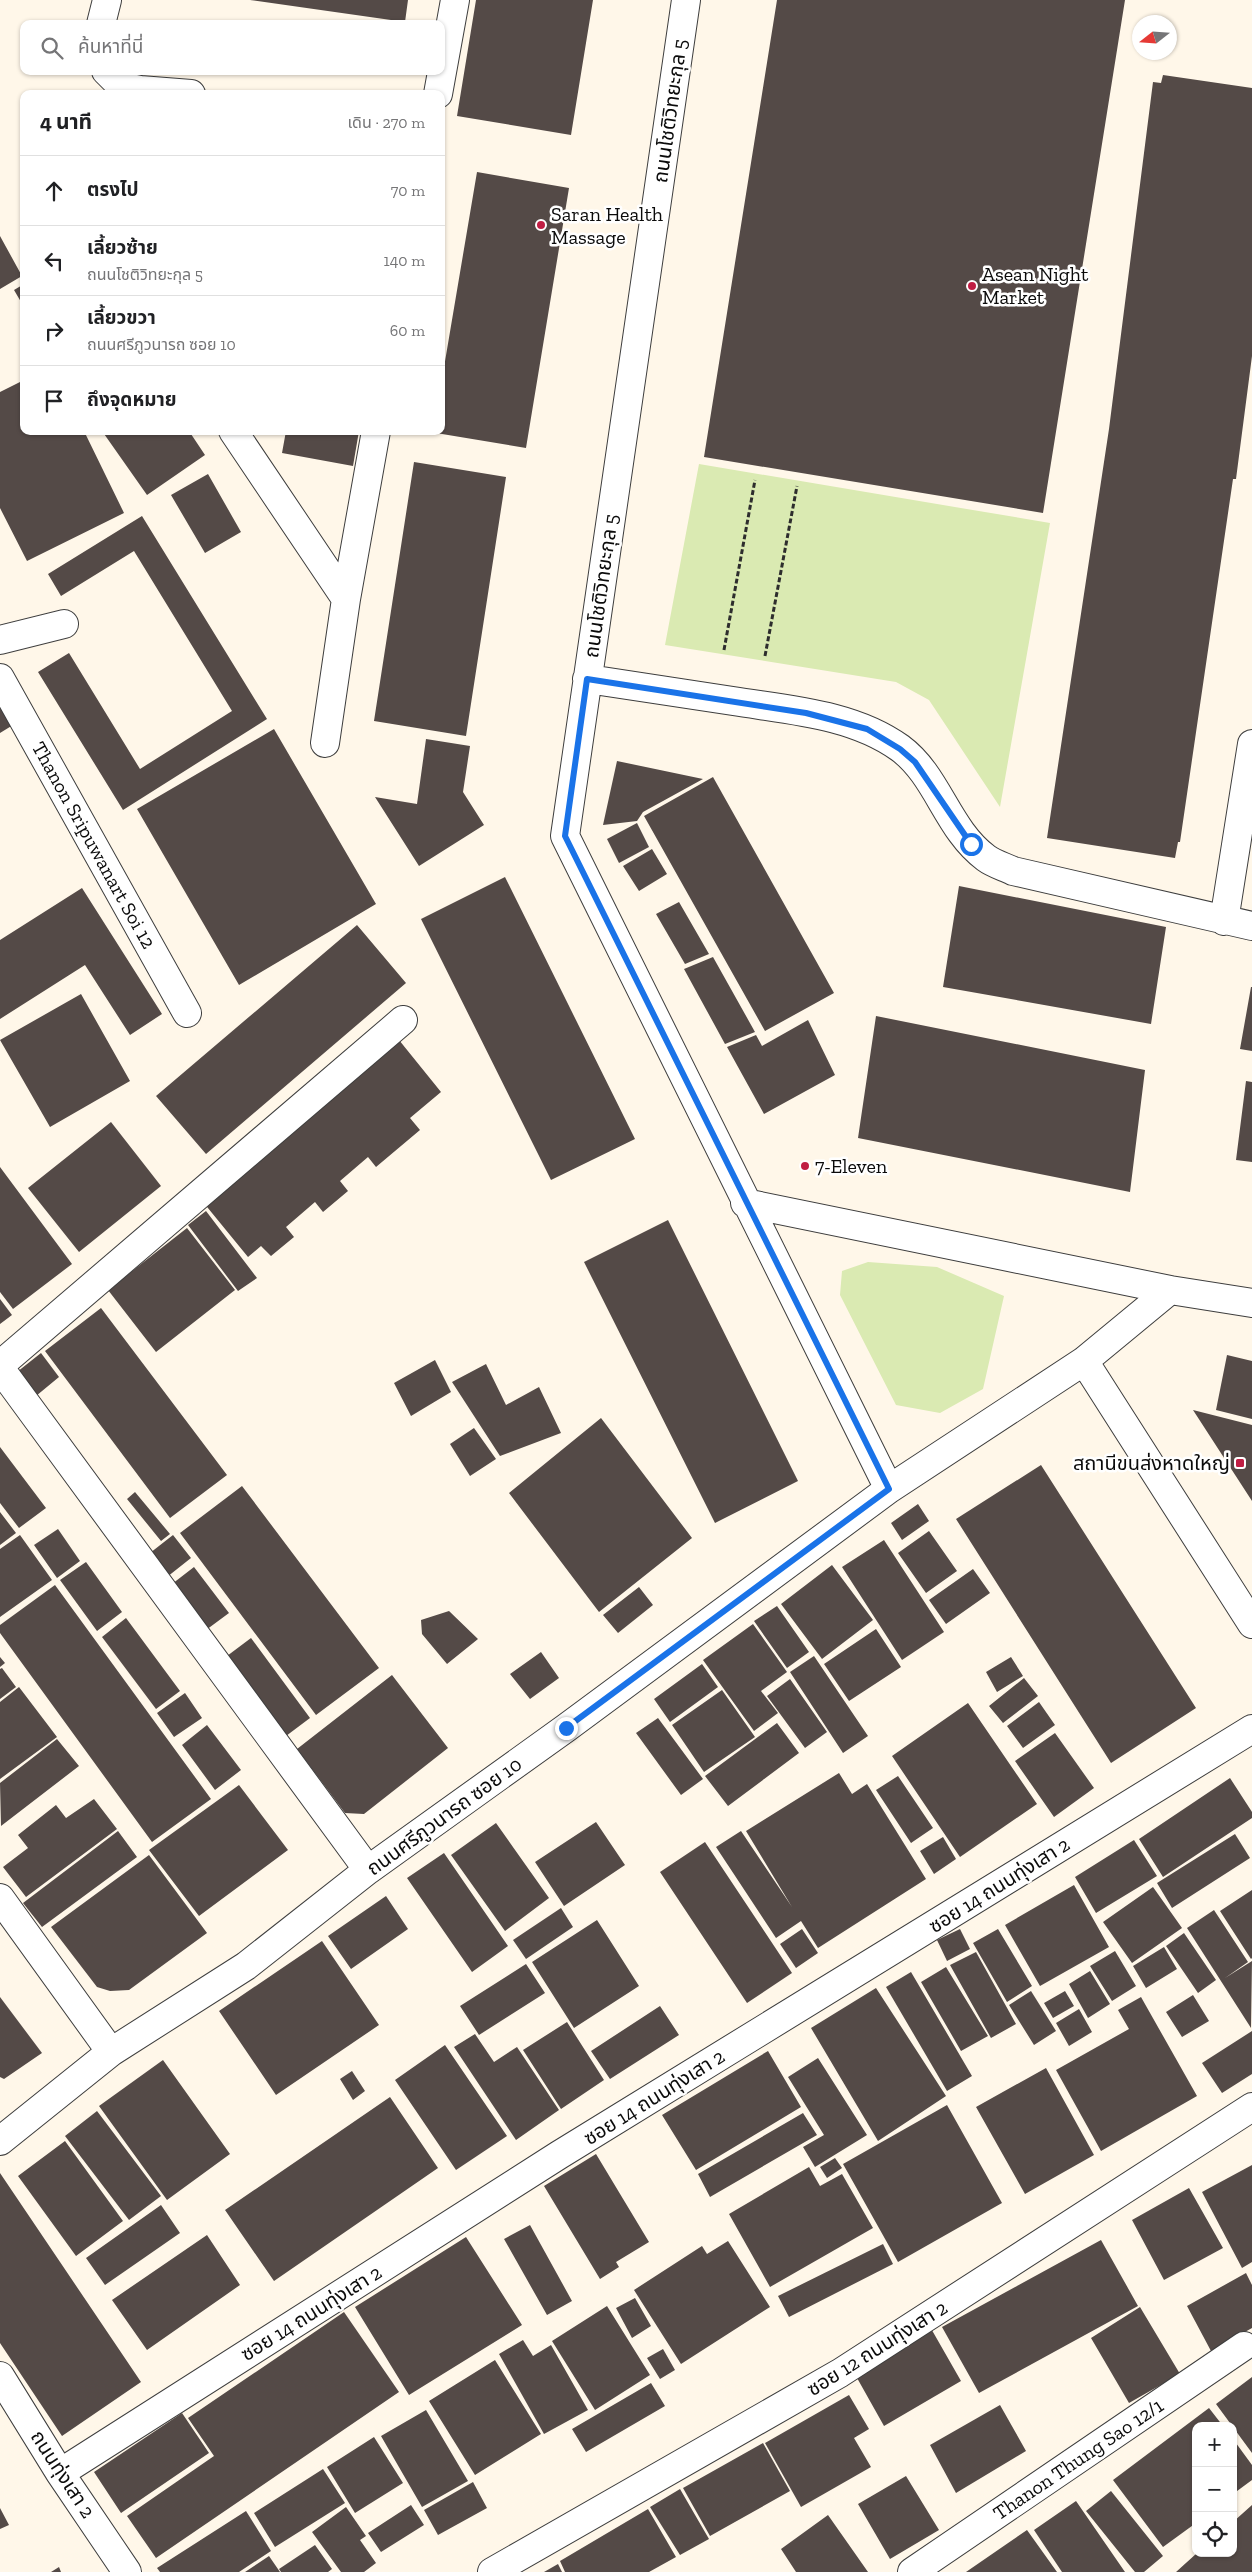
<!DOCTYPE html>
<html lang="th">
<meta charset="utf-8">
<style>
body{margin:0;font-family:"Zilla Slab","Noto Sans Thai",serif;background:#f2f2f2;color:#202124}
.controls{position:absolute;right:15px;bottom:15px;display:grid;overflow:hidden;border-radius:10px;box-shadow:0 1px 4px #0004}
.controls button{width:45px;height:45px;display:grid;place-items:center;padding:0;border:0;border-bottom:1px solid #e0e0e0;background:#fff;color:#202124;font:25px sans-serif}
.compass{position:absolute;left:1132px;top:15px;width:45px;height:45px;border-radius:50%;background:#fff;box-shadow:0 1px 4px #0004;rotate:253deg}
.stop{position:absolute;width:15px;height:15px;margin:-11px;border:4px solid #1a73e8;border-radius:50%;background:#fff}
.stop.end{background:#1a73e8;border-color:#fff;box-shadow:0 1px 5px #0008}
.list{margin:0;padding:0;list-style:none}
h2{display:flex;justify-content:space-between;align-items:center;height:65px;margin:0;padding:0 20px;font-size:21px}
h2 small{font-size:16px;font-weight:400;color:#757577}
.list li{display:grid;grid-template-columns:32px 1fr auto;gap:15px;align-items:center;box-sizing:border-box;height:70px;padding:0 20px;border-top:1px solid #e0e0e0}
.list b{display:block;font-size:19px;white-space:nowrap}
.list p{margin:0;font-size:16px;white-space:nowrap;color:#757577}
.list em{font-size:16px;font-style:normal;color:#757577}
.icon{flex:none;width:28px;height:28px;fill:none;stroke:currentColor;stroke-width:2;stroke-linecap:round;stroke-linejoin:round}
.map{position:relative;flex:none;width:1252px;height:2572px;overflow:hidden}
.search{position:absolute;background:#fff;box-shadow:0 1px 4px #0004;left:20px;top:20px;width:425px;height:55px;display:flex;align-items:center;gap:12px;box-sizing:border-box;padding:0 18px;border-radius:10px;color:#757577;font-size:19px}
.panel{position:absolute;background:#fff;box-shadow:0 1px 4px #0004;left:20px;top:90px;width:425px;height:345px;border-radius:10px}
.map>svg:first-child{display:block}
.green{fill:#daeab2}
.building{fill:#544a47}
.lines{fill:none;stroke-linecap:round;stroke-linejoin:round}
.minor-casing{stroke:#3e3e3e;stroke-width:30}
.path{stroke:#2d2d2d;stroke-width:3;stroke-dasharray:5 2.5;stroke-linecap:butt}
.minor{stroke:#fff;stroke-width:28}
.route{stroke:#1a73e8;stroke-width:6}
.poi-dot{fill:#c01e44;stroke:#fff;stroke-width:2}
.labels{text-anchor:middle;stroke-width:5;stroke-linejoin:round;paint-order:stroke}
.street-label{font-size:20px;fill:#0b0b0b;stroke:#fff}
.poi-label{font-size:20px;fill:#0b0b0b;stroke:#fff;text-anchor:start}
</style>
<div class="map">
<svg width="1252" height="2572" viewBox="0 0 1252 2572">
<rect width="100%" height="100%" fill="#fff7e9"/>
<path class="green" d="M699,464L1050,523L1000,807L929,700L896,682L665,645Z
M868,1262L937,1267L1004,1296L983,1389L940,1413L896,1405L840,1295L842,1271Z"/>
<path class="building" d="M250,0H408L405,22Z
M476,0H593L571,135L457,116Z
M777,0H1125L1043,513L704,457Z
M1163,75L1252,88V356L1236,479H1233L1180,842H1178L1175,858L1047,838L1109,429L1153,82L1161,83Z
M477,172L569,188L526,448L430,432L441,431V385Z
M0,236L22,276L0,289Z
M24,284V307L14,290Z
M24,380V431H84L124,513L27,561L0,508V392Z
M102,431H189L205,455L147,495Z
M286,431H359L353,466L282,453Z
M414,462L506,477L466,736L374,721Z
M208,474L241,532L205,553L171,495Z
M142,516L267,719L123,810L38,672L69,653L140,769L232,711L134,551L61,596L48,574Z
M0,704L13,725L0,733Z
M274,729L376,904L239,985L137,809Z
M426,739L470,746L463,792L484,825L419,866L375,797L417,804Z
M617,761L703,779L643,812L637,821L603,825Z
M713,777L834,993L765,1031L644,816Z
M637,823L649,847L619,863L607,839Z
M652,849L667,874L639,891L623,866Z
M505,877L635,1139L551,1180L421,919Z
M959,886L1166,927L1151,1024L943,987Z
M82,888L162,1014L130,1035L85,965L0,1019V940Z
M679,902L709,954L685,964L656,914Z
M357,925L406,983L206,1154L156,1096Z
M713,957L755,1032L725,1044L684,969Z
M1251,987H1252V1051L1240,1049Z
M81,994L130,1081L50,1127L0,1040Z
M876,1016L1145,1070L1130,1192L858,1138Z
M808,1020L835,1075L764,1114L727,1047L756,1035L762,1046Z
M399,1040L441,1092L410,1118L420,1130L376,1167L368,1157L340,1181L348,1191L323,1212L315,1202L286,1227L294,1237L271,1256L261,1246L248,1257L203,1202Z
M1246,1081L1252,1082V1162L1236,1160Z
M111,1122L161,1186L79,1252L28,1188Z
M0,1167L72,1264L13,1309L0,1292Z
M206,1211L257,1278L238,1291L188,1225Z
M668,1220L798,1481L715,1523L584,1262Z
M187,1228L235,1290L156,1352L108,1290Z
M0,1299L12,1315L0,1324Z
M101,1308L227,1475L170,1518L45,1351Z
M41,1353L59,1377L36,1396L17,1372Z
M1227,1355L1252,1361V1419L1216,1410Z
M435,1360L451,1392L411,1416L394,1383Z
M486,1364L506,1405L539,1387L561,1433L500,1456L452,1382Z
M1193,1410L1252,1425V1501Z
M601,1418L692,1538L599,1612L509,1493Z
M474,1428L496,1459L470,1476L450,1444Z
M0,1447L46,1508L19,1528L0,1503Z
M1041,1465L1196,1708L1111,1763L956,1519Z
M242,1486L379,1668L316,1715L180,1533Z
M135,1492L170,1534L161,1541L127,1499Z
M918,1504L929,1521L902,1540L891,1523Z
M0,1512L16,1533L0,1545Z
M58,1529L80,1561L57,1578L34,1545Z
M929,1531L957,1571L926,1593L898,1553Z
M20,1535L52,1580L0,1617V1549Z
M173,1535L191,1558L167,1577L150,1553Z
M884,1540L944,1632L902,1660L842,1567Z
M86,1562L122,1612L97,1631L60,1580Z
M832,1565L873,1620L822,1659L781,1604Z
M194,1567L229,1613L206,1630L172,1584Z
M973,1569L990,1593L946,1624L929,1600Z
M55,1585L211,1799L152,1842L0,1633V1625Z
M639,1587L653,1605L618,1633L603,1615Z
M777,1606L809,1652L787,1668L754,1621Z
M449,1611L478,1639L447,1664L422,1634L421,1620Z
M126,1618L180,1691L156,1709L102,1637Z
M753,1624L787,1672L761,1691L778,1713L754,1731L703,1660Z
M876,1629L901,1667L849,1701L824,1664Z
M251,1638L310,1718L286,1736L227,1656Z
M541,1652L559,1678L530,1699L510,1674Z
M814,1656L868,1736L843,1753L790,1672Z
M0,1657L5,1663L0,1667Z
M1011,1657L1023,1676L997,1692L986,1672Z
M702,1664L718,1687L670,1722L654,1699Z
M2,1668L16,1687L0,1699V1669Z
M392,1675L448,1748L364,1814L345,1813L297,1749Z
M1024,1678L1038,1696L1003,1723L989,1706Z
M790,1679L827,1732L805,1748L767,1696Z
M19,1687L57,1737L0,1779V1702Z
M722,1690L755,1737L704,1772L672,1725Z
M185,1693L202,1718L174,1737L157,1713Z
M1039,1702L1055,1725L1023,1748L1007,1726Z
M968,1703L1037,1804L960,1857L892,1756Z
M658,1718L703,1779L681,1795L636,1733Z
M777,1723L799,1753L728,1806L705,1776Z
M207,1725L241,1770L215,1790L182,1745Z
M1055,1733L1094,1788L1054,1817L1015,1761Z
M57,1739L79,1766L1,1826L0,1783Z
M839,1773L852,1794L867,1784L926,1879L818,1948L801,1921L776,1938L716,1847L741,1831L792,1907L746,1831Z
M898,1776L933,1828L911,1843L876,1790Z
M1230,1778L1252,1812V1818L1163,1877L1139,1839Z
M239,1785L288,1850L199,1916L149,1850Z
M94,1799L117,1829L26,1897L3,1867L28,1848L18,1835L56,1805L66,1818Z
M596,1822L625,1865L564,1906L535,1862Z
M496,1823L549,1898L505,1931L451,1855Z
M118,1831L137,1857L42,1927L23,1903Z
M1235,1834L1250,1858L1172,1908L1157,1883Z
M943,1837L956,1859L934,1874L920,1851Z
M1134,1840L1157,1876L1096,1913L1075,1877Z
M705,1842L792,1973L747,2003L660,1872Z
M444,1853L508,1946L472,1972L407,1878Z
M149,1855L207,1933L129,1990L110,1991L97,1987L51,1927Z
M1074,1885L1109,1947L1040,1986L1005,1925Z
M1153,1887L1182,1928L1132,1963L1103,1922Z
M1252,1890V1958L1251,1959L1220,1911Z
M386,1896L408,1929L351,1969L328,1936Z
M561,1908L573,1927L526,1959L513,1940Z
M1214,1910L1248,1962L1225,1978L1252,1961L1251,2028L1187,1928Z
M597,1920L639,1986L574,2028L532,1962Z
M802,1929L818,1953L796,1968L780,1944Z
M960,1929L970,1949L947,1961L937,1940Z
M998,1929L1032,1986L1007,2002L973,1943Z
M1184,1933L1216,1980L1198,1993L1166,1946Z
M322,1941L379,2025L276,2095L219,2011Z
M1164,1947L1177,1969L1146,1988L1133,1966Z
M1115,1951L1136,1986L1112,2001L1090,1966Z
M976,1952L1016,2024L991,2038L950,1965Z
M526,1964L545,1993L479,2035L460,2006Z
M946,1967L988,2036L961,2051L921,1982Z
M1090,1971L1110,2004L1088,2018L1069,1984Z
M911,1972L972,2076L947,2091L886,1987Z
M876,1988L946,2096L878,2141L811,2028Z
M1031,1991L1056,2031L1034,2045L1009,2005Z
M1065,1991L1074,2006L1053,2018L1044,2003Z
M1193,1995L1209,2021L1182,2037L1166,2012Z
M0,1997L42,2053L4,2079L0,2077Z
M1141,1997L1197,2096L1101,2151L1056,2070L1129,2029L1118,2010Z
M660,2006L679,2035L610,2079L591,2051Z
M1079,2009L1092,2032L1069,2046L1056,2023Z
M567,2022L604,2080L561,2109L523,2050Z
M1252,2031V2074L1222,2093L1202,2063Z
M475,2034L494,2062L517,2047L559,2110L516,2140L454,2047Z
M445,2045L507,2136L456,2170L395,2080Z
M768,2051L801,2107L696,2170L662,2115Z
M818,2058L867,2135L815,2167L803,2147L824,2135L788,2077Z
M163,2060L230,2154L167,2200L99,2106Z
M1046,2068L1094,2155L1025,2194L976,2107Z
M352,2071L365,2091L353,2100L340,2079Z
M390,2097L438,2168L274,2281L225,2210Z
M947,2105L1002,2203L898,2262L843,2164Z
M97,2111L161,2196L129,2220L65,2136Z
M803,2113L817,2135L710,2197L698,2174Z
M65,2141L123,2221L76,2256L18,2176Z
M596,2154L649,2242L616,2262L619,2267L600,2279L544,2186Z
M835,2158L842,2168L827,2178L820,2167Z
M1252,2165V2262L1242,2268L1202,2192Z
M809,2167L820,2186L842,2174L873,2228L770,2287L729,2214Z
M0,2173L141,2382L62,2436L0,2343Z
M1189,2188L1223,2248L1164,2280L1132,2220Z
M161,2205L180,2233L105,2285L86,2258Z
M530,2225L572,2301L547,2315L504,2239Z
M207,2235L240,2285L147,2350L112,2300Z
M466,2237L522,2325L409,2395L355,2307Z
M1101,2240L1138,2306L979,2393L942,2327Z
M728,2241L770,2307L681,2364L634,2290L702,2246L707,2254Z
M883,2244L893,2264L789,2317L778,2296Z
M1246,2273L1252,2285V2328L1211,2351L1187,2306Z
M635,2298L651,2326L632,2338L616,2308Z
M607,2306L650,2375L595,2410L552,2341Z
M1140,2307L1180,2374L1129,2403L1091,2338Z
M344,2312L399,2392L156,2558L127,2516L214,2456L188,2418Z
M929,2325L961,2381L884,2426L852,2369Z
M523,2340L533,2356L551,2345L588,2410L544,2434L499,2354Z
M663,2349L675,2370L660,2379L647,2358Z
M495,2360L541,2434L475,2475L429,2401Z
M1252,2377V2453L1216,2404Z
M651,2383L665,2406L586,2452L572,2429Z
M849,2395L869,2429L854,2438L871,2467L801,2507L765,2443Z
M1000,2405L1026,2451L956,2493L930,2445Z
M1209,2408L1223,2426H1196V2523L1163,2547L1113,2480Z
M426,2410L468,2481L422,2507L381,2436Z
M182,2413L209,2453L121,2513L94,2472Z
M374,2437L403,2483L355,2513L327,2467Z
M1233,2439L1252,2465V2480L1233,2494Z
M763,2443L790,2491L710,2536L683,2488Z
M323,2469L345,2503L275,2547L254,2513Z
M906,2476L939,2530L890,2559L858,2504Z
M473,2482L487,2508L438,2535L424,2510Z
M680,2489L709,2539L680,2555L650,2507Z
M1111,2491L1163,2556L1144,2572H1135L1086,2511Z
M1076,2501L1125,2572H1062L1034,2530Z
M411,2505L424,2525L381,2552L368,2533Z
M1252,2505V2572H1176L1197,2553H1233V2522Z
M346,2507L366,2536L360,2540L376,2563L364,2572H341L312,2532Z
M0,2508L9,2525L0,2529Z
M648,2509L676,2557L649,2572H565L560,2561Z
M246,2511L271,2551L239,2572H160L157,2568Z
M828,2515L868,2572H796L781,2549Z
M1027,2530L1057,2572H966Z
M315,2545L332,2569L328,2572H281L279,2569Z
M269,2556L280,2572H245Z
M558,2564L562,2572H544Z
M59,2567L61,2572H51Z"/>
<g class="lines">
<g class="minor-casing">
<path id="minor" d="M686,0L565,836L889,1489
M101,24L107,0
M106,71L121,86L140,90L191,94
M438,94L455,0
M233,431L346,599
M0,640L64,624
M0,678L187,1013
M587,679C636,686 685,694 733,701C789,710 853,714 900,748C938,776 947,829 986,858C994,864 1005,867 1013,871L1252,926
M325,743L346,599L376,431
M1224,921L1252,744
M745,1203L1170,1290
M1084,1361L1252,1624
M0,1365L403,1020
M0,1368L368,1870
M0,1898L111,2052
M0,2141L111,2052L246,1966L368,1870L566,1728L889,1489L1084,1361L1170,1290L1252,1303
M0,2376L60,2473L127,2572
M60,2473L559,2155L1252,1729
M492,2572L840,2373L1252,2107
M912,2572L1244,2346"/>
</g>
<path class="path" d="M724,650L755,480
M765,656L797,486"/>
<use href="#minor" class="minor"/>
</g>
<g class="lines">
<path class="route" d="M566,1728L889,1489L565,836L587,679L806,713L867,729L900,749L915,762L971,844"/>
</g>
<g class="poi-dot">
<circle cx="541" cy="225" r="5"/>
<circle cx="972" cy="286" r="5"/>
<circle cx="805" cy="1166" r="5"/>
<rect x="1235" y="1458" width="10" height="10" rx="2.5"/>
</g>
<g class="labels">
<g class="street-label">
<text transform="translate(670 111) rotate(-82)" y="7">ถนนโชติวิทยะกุล 5</text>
<text transform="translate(601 586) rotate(-82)" y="7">ถนนโชติวิทยะกุล 5</text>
<text transform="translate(94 845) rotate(61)" y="7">Thanon Sripuwanart Soi 12</text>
<text transform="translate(444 1816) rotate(-36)" y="7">ถนนศรีภูวนารถ ซอย 10</text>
<text transform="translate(999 1885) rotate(-32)" y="7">ซอย 14 ถนนทุ่งเสา 2</text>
<text transform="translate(654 2097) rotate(-32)" y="7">ซอย 14 ถนนทุ่งเสา 2</text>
<text transform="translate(311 2313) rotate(-32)" y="7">ซอย 14 ถนนทุ่งเสา 2</text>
<text transform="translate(877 2348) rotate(-32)" y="7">ซอย 12 ถนนทุ่งเสา 2</text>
<text transform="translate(1078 2459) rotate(-34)" y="7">Thanon Thung Sao 12/1</text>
<text transform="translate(63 2474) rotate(57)" y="7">ถนนทุ่งเสา 2</text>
</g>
<g class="poi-label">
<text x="551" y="221">Saran Health<tspan x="551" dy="23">Massage</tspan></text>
<text x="982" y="281">Asean Night<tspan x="982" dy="23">Market</tspan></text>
<text x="815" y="1173">7-Eleven</text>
<text x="1230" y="1470" text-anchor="end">สถานีขนส่งหาดใหญ่</text>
</g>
</g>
</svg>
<div class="controls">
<button>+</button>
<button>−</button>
<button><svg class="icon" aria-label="locate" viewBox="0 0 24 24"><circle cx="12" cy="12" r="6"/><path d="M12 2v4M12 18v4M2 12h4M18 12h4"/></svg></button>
</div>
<svg class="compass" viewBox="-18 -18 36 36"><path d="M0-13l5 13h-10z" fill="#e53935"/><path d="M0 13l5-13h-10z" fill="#757577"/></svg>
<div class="stop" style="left:971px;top:844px"></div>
<div class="stop end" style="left:566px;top:1728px"></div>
<div class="search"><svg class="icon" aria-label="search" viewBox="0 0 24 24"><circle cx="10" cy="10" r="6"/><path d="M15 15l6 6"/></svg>ค้นหาที่นี่</div>
<section class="panel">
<h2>4 นาที<small>เดิน · 270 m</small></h2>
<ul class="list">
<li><svg class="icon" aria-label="ahead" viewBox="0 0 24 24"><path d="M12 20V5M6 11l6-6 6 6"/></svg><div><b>ตรงไป</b></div><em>70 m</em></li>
<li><svg class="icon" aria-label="left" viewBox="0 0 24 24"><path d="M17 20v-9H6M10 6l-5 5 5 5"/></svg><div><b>เลี้ยวซ้าย</b><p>ถนนโชติวิทยะกุล 5</p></div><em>140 m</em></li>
<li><svg class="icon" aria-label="right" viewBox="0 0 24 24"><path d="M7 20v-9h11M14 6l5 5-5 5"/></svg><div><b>เลี้ยวขวา</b><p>ถนนศรีภูวนารถ ซอย 10</p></div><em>60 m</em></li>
<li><svg class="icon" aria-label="arrive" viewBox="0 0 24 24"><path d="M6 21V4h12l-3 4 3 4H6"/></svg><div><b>ถึงจุดหมาย</b></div></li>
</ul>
</section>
</div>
